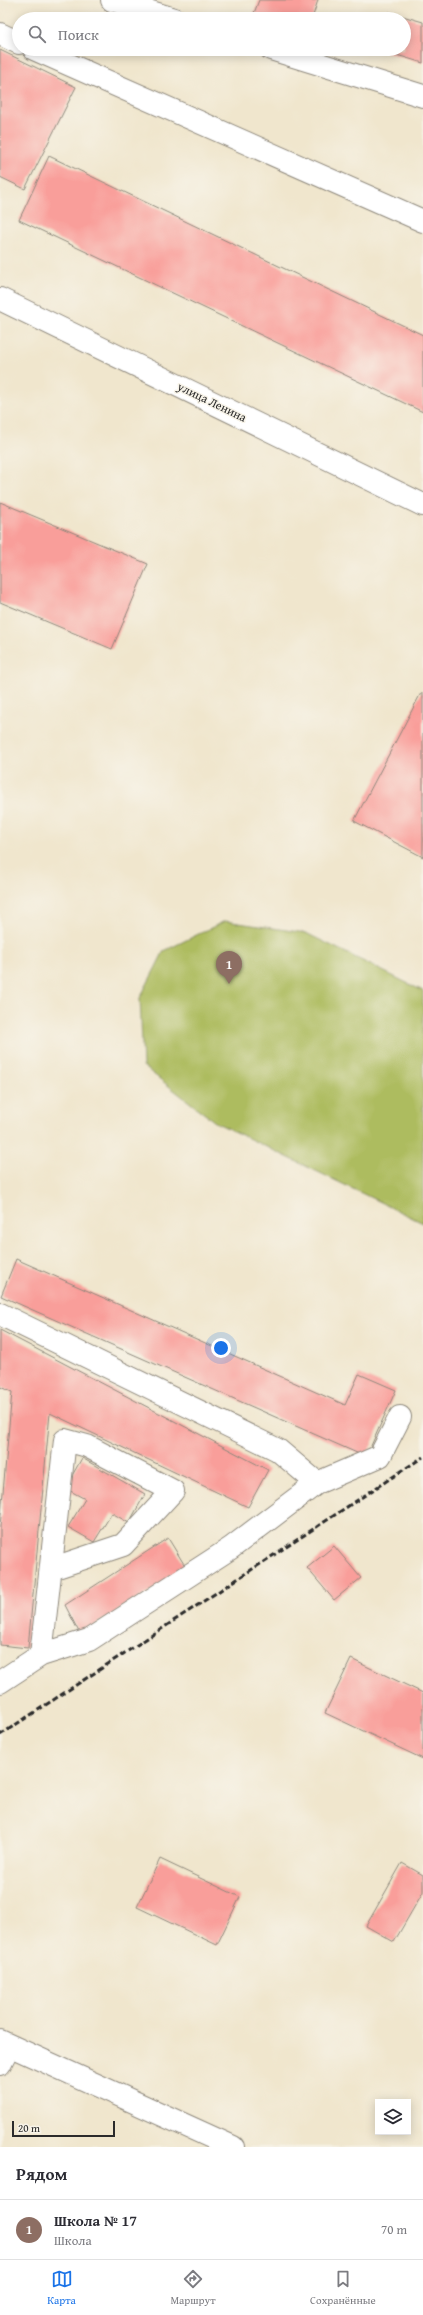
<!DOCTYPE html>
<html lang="ru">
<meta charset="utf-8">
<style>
body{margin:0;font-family:"Gentium Book Plus",serif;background:#f7f7f7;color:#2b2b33}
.controls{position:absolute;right:12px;bottom:12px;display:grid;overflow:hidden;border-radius:0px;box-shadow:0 2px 10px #0003}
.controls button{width:36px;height:36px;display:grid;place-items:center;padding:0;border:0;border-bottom:1px solid #e1e1e2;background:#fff;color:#2b2b33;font:20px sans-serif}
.scale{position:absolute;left:12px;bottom:10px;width:103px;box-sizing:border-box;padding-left:4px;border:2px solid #2b2b2b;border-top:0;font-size:11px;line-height:14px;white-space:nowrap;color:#2b2b2b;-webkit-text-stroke:3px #f7f3e8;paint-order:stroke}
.you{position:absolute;left:221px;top:1348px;width:14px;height:14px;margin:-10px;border:3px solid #fff;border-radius:50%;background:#1a73e8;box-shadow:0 0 0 6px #1a73e833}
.badge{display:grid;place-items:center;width:26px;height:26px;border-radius:50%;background:#1a73e8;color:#fff;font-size:13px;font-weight:700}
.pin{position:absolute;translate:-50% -33px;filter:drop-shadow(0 1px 2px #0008)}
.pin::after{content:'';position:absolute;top:21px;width:14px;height:12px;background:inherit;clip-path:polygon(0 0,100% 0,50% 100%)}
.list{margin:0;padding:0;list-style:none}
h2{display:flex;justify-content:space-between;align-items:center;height:52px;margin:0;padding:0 16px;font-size:17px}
h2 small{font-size:13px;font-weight:400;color:#7c7c81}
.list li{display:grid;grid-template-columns:26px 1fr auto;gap:12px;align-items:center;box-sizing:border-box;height:60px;padding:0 16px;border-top:1px solid #e1e1e2}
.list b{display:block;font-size:15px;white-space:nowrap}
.list p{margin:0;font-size:13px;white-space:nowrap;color:#7c7c81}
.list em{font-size:13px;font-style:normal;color:#7c7c81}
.icon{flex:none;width:22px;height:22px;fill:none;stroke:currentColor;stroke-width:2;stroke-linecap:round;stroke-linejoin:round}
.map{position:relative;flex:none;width:423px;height:2147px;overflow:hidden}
.search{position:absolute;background:#fff;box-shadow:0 2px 10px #0003;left:12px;right:12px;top:12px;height:44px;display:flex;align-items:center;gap:10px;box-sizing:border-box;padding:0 14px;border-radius:22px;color:#7c7c81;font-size:15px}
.sheet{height:112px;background:#fff}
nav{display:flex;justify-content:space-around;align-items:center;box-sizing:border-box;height:56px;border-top:1px solid #e1e1e2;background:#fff;font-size:11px;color:#7c7c81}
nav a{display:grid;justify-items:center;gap:2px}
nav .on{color:#1a73e8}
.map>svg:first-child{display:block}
.green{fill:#adbc5e;stroke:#6c7444}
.building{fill:#f99e9a}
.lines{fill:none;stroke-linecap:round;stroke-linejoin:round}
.minor-casing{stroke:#8e887c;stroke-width:24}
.minor{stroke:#fff;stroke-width:22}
.rail{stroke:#2b2b2b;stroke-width:3;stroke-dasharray:6 3;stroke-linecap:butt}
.labels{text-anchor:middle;stroke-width:3;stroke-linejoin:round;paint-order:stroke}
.street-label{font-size:12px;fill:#2b2b2b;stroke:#f7f3e8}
</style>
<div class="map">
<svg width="423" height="2147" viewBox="0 0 423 2147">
<rect width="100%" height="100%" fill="#f7f3e8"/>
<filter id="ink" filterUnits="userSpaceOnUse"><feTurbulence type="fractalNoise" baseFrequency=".025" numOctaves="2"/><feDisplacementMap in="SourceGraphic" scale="8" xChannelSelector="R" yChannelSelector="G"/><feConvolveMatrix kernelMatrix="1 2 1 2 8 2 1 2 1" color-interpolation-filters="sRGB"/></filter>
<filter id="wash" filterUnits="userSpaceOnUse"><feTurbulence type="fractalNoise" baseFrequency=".012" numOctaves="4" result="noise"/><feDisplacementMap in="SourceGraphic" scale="16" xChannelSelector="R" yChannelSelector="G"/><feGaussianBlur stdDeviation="0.9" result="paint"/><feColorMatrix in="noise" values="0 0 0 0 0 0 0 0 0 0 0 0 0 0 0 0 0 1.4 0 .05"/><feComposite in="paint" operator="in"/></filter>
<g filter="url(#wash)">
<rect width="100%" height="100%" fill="#f0e6cd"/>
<path class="green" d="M225,921L306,933L423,991V1223L215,1122L143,1066L140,998L164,951Z"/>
<g id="blocks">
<path class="building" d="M259,0H318L312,19H271L254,13Z
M389,12L423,22V63L377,49H404V19H386Z
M0,50L76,87L25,189L0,177Z
M49,156L423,335V412L19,220Z
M0,502L148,564L112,649L0,602Z
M421,693H423V857L354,821Z
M16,1259L345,1405L359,1374L396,1390L366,1457L1,1296Z
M0,1330L268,1470L248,1507L50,1413L28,1648L0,1645V1526L12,1392L0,1387Z
M82,1458L145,1494L129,1523L112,1513L94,1542L68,1527L85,1499L65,1488Z
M168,1538L187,1569L80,1634L65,1605Z
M334,1546L361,1578L334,1600L307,1568Z
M351,1659L423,1693V1759L325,1713Z
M160,1859L240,1897L217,1945L137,1907Z
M402,1863L423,1875V1892L394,1942L366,1926Z"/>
</g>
</g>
<g filter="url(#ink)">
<use href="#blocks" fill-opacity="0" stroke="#8e887c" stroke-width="1"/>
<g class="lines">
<g class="minor-casing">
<path id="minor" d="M112,0L174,19
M0,34L19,43
M34,49L423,221
M271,49L423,96
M0,299L423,505
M0,1314L278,1450L317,1483
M41,1655L89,1640L231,1548L317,1483L380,1456L400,1417
M0,1682L41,1655L65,1440L87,1446L173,1491L123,1545L51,1569
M0,2041L233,2147
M0,2064L9,2046"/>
</g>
<use href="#minor" class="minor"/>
<path class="rail" d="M0,1735L423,1457"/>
</g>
</g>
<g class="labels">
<g class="street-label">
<text transform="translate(212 402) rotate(26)" y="4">улица Ленина</text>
</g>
</g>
</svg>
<div class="controls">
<button><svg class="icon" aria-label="layers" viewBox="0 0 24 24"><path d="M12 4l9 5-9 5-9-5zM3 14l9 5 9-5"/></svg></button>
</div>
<div class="scale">20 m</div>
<div class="you"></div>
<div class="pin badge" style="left:229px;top:984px;background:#8d6e63">1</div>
<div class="search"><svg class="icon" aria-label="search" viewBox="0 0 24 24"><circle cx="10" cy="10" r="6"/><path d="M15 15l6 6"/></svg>Поиск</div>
</div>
<section class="sheet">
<h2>Рядом<small></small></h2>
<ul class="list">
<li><span class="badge" style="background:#8d6e63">1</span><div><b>Школа № 17</b><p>Школа</p></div><em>70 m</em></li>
</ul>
</section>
<nav>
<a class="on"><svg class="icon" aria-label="map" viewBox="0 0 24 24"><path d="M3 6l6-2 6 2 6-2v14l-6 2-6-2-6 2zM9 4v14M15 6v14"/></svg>Карта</a>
<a><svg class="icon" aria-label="directions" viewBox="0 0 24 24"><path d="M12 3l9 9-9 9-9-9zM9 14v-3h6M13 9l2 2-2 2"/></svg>Маршрут</a>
<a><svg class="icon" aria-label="saved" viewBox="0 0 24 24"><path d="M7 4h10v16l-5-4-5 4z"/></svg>Сохранённые</a>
</nav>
